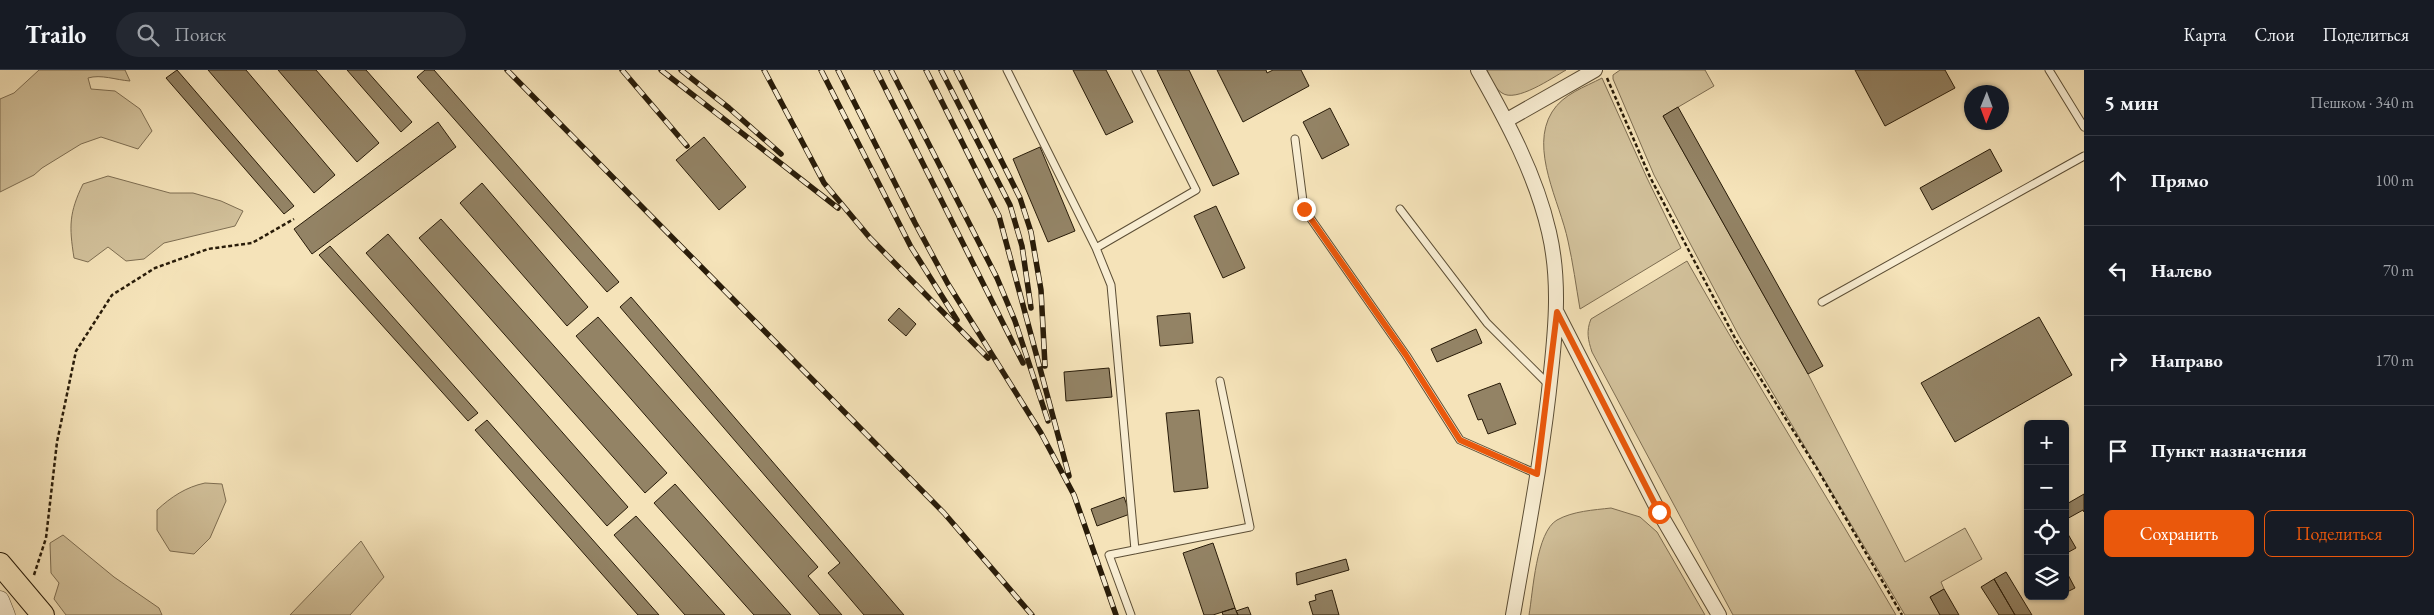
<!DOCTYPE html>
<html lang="ru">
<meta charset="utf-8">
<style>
body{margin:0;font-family:"EB Garamond",serif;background:#242831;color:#f1f3f6}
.controls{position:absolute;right:15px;bottom:15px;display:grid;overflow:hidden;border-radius:8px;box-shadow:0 1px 4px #0004}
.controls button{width:45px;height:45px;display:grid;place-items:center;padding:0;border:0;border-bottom:1px solid #363941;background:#171b24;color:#f1f3f6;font:25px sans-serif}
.compass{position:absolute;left:1964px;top:15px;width:45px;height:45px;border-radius:50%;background:#171b24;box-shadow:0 1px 4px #0004;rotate:181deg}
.stop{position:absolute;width:15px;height:15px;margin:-11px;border:4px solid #ea580c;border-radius:50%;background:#fff}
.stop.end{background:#ea580c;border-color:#fff;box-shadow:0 1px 5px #0008}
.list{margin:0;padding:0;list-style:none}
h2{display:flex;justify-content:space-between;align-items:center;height:65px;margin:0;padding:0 20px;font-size:21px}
h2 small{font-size:16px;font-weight:400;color:#9ea1a6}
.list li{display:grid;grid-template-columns:32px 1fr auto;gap:15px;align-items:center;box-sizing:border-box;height:90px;padding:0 20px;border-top:1px solid #363941}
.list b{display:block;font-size:19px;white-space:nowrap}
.list em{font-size:16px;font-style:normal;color:#9ea1a6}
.actions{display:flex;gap:10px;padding:15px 20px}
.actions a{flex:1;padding:11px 0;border:1px solid #ea580c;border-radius:8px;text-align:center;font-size:18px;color:#ea580c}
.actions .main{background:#ea580c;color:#fff}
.icon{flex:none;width:28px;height:28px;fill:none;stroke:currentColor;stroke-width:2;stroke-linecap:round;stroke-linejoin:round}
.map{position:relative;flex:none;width:2084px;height:545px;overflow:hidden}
header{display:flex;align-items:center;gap:30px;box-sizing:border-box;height:70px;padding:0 25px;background:#171b24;border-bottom:1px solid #363941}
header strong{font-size:24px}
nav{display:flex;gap:28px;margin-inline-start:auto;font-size:18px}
.search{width:350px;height:45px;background:#242831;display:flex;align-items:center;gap:12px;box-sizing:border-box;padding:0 18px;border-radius:28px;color:#9ea1a6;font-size:19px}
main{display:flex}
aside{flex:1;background:#171b24}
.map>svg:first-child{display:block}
.green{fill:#d2c19b;stroke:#7e6e52}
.building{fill:#938365;stroke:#291c09}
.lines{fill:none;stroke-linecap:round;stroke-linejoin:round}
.service-casing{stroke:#5c4e35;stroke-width:9}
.minor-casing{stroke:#5c4e35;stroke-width:16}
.tertiary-casing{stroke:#5c4e35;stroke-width:19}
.primary-casing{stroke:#291c09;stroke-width:24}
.path{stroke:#291c09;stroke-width:2.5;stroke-dasharray:4 2.5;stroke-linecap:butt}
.service{stroke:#f8edd2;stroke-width:7}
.minor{stroke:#f8edd2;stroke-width:14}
.tertiary{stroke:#f8edd2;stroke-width:18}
.primary{stroke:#f5e3b9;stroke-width:22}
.rail-casing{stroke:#291c09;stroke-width:5.5}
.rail{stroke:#f8edd2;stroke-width:4;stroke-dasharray:11;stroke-linecap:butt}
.route{stroke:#ea580c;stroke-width:6}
</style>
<header>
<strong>Trailo</strong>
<div class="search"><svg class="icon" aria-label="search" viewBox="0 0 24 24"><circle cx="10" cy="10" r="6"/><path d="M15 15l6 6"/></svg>Поиск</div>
<nav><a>Карта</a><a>Слои</a><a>Поделиться</a></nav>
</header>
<main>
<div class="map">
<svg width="2084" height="545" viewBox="0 0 2084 545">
<rect width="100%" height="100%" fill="#f5e3b9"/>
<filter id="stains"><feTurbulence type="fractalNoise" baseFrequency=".004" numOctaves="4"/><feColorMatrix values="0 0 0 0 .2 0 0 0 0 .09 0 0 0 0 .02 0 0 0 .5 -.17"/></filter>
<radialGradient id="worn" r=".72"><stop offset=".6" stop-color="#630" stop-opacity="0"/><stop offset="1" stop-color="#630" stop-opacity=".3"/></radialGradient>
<path class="green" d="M39,0H125L130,11C116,10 101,4 88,8L91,19L115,21L140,39L152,61L138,79L101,67L81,74L42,98L34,105L0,122V29L14,23Z
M1487,0H1566C1552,8 1516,33 1502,23C1494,18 1491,8 1487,0Z
M1620,0H1705L1714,16L1663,46L1808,304L1905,492L1965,458L1982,489L1941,512L1944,519L1930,527L1940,545H1905L1739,266L1654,105L1613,9V5Z
M1602,8L1647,108L1681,178L1580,239C1576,216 1573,193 1568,171C1560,132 1529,79 1552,42C1563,24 1585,17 1602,8Z
M108,106L170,123H193L221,131L243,141L235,156L164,173L144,189L126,191L108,177L88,192L74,188C69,156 69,143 83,114Z
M1687,191C1754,310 1827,426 1896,545H1733L1592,282C1588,270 1586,261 1591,249Z
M205,413L222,414L226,431L210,468L194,484L170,481L157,460V440C171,427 186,417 205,413Z
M1611,438L1640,447L1657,462L1705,545H1529C1533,522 1536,462 1557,450C1573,441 1594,440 1611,438Z
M63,465L114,507L159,538L162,545H66L54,529L59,513L51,503L50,473Z
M361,471L384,507L350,545H290Z"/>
<path class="building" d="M177,0L294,136L284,144L166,8Z
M208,0H246L335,105L314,123Z
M278,0H316L379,73L357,92Z
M347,0H366L412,52L401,62Z
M425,0H434L619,212L607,222L417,7Z
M1073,0H1106L1133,52L1106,65Z
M1157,0H1189L1239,104L1213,116Z
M1217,0H1266L1267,3L1273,0H1301L1309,16L1243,52Z
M1855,0H1945L1955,18L1885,56Z
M1678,37L1823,296L1808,304L1663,46Z
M1330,38L1349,75L1322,89L1303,52Z
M438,52L456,77L312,184L294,159Z
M704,67L746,117L719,140L676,90Z
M1040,77L1075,161L1048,172L1013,89Z
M1990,79L2002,101L1932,140L1920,118Z
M482,113L588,237L567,256L460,133Z
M1216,136L1245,198L1223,208L1194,146Z
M441,149L667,403L645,423L419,168Z
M388,164L628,437L607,456L366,183Z
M330,176L478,343L468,351L319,185Z
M631,227L851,483L904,545H864L828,503L840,493L620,237Z
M899,238L916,254L906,266L888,250Z
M1190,243L1193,273L1160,276L1157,246Z
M598,247L818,497L808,506L842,545H820L576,266Z
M2039,247L2072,305L1955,372L1921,313Z
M1476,259L1482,273L1437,292L1431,279Z
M1109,298L1112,327L1066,331L1064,302Z
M1500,313L1516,354L1488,364L1482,349L1478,350L1468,325Z
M1199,340L1208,418L1174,422L1166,343Z
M487,350L659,545H638L475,360Z
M675,414L791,545H754L654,433Z
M2084,424V442L2083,440L2065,450V435Z
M1124,427L1130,444L1097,456L1091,439Z
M636,446L725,545H685L614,465Z
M2065,459L2076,478L2065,484Z
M1213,473L1235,538L1213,545H1204L1183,483Z
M1346,489L1349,500L1297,515L1296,503Z
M2065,499L2075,518L2065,523Z
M2006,502L2032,545H2015L1994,509Z
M1994,509L2015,545H1999L1981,517Z
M1944,519L1959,545H1940L1930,527Z
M1332,520L1339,545H1313L1309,532L1316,530L1315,525Z
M1248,537L1251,545H1238L1236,541Z
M1235,538L1238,545H1223L1222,542Z"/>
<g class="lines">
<g class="service-casing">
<path id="service" d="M1007,0L1096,178
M2049,0L2084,57
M1295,69L1304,139L1406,285L1460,370L1537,404
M1400,139L1487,253L1549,315
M1822,232L2084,86
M1135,480L1111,215L1096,178L1196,120L1136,0
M1131,545L1109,485L1250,457L1220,311"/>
</g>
<g class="minor-casing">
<path id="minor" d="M1478,0C1507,51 1536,105 1549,162C1560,209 1556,255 1551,302C1543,383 1527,464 1513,545
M1507,50L1595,0
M1557,243L1659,442L1719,545"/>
</g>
<g class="tertiary-casing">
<path id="tertiary" d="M0,530L6,545"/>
</g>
<g class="primary-casing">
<path id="primary" d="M0,494L43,545"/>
</g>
<path class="path" d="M1607,8L1650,107L1735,268L1816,397L1902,545
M34,505L46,468L57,372L76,281L112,225L155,198L208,179L252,173L294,149"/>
<use href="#service" class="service"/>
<use href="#minor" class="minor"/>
<use href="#tertiary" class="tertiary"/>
<use href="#primary" class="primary"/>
<g class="rail-casing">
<path id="rail" d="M507,0L944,443L1032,545
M622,0L687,76
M661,0L838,138
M681,0L729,38L781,84
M764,0L824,113L870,168L988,288
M821,0L911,177L957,250
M838,0L915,153L948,214L1041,363L1074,425L1116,545
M876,0L1023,293
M891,0L997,208L1015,251L1048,351
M926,0L999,146L1069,406
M941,0L1010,135L1022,176L1031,238
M956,0L1020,128L1031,162L1041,220L1045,296"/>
</g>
<use href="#rail" class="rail"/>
</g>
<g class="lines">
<path class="route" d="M1304,139L1406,285L1460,370L1537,404L1557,242L1659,442"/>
</g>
<rect width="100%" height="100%" filter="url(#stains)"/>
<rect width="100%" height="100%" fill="url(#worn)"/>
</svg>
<div class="controls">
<button>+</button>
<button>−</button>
<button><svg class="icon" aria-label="locate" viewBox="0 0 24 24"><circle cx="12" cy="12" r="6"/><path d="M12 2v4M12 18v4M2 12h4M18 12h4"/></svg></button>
<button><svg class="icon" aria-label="layers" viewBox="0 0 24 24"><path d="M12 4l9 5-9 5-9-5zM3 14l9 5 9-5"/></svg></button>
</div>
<svg class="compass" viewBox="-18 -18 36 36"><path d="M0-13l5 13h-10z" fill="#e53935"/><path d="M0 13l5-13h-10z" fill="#9ea1a6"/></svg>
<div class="stop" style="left:1659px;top:442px"></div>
<div class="stop end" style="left:1304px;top:139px"></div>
</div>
<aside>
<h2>5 мин<small>Пешком · 340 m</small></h2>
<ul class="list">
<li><svg class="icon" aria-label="ahead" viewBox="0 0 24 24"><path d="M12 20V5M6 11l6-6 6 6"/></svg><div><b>Прямо</b></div><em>100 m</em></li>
<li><svg class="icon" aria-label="left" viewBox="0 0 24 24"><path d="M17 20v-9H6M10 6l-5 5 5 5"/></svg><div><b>Налево</b></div><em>70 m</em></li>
<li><svg class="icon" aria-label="right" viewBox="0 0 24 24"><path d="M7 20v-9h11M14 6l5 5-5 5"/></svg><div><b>Направо</b></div><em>170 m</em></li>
<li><svg class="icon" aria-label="arrive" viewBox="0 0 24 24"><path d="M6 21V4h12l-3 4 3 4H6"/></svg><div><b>Пункт назначения</b></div></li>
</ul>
<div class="actions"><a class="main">Сохранить</a><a>Поделиться</a></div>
</aside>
</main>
